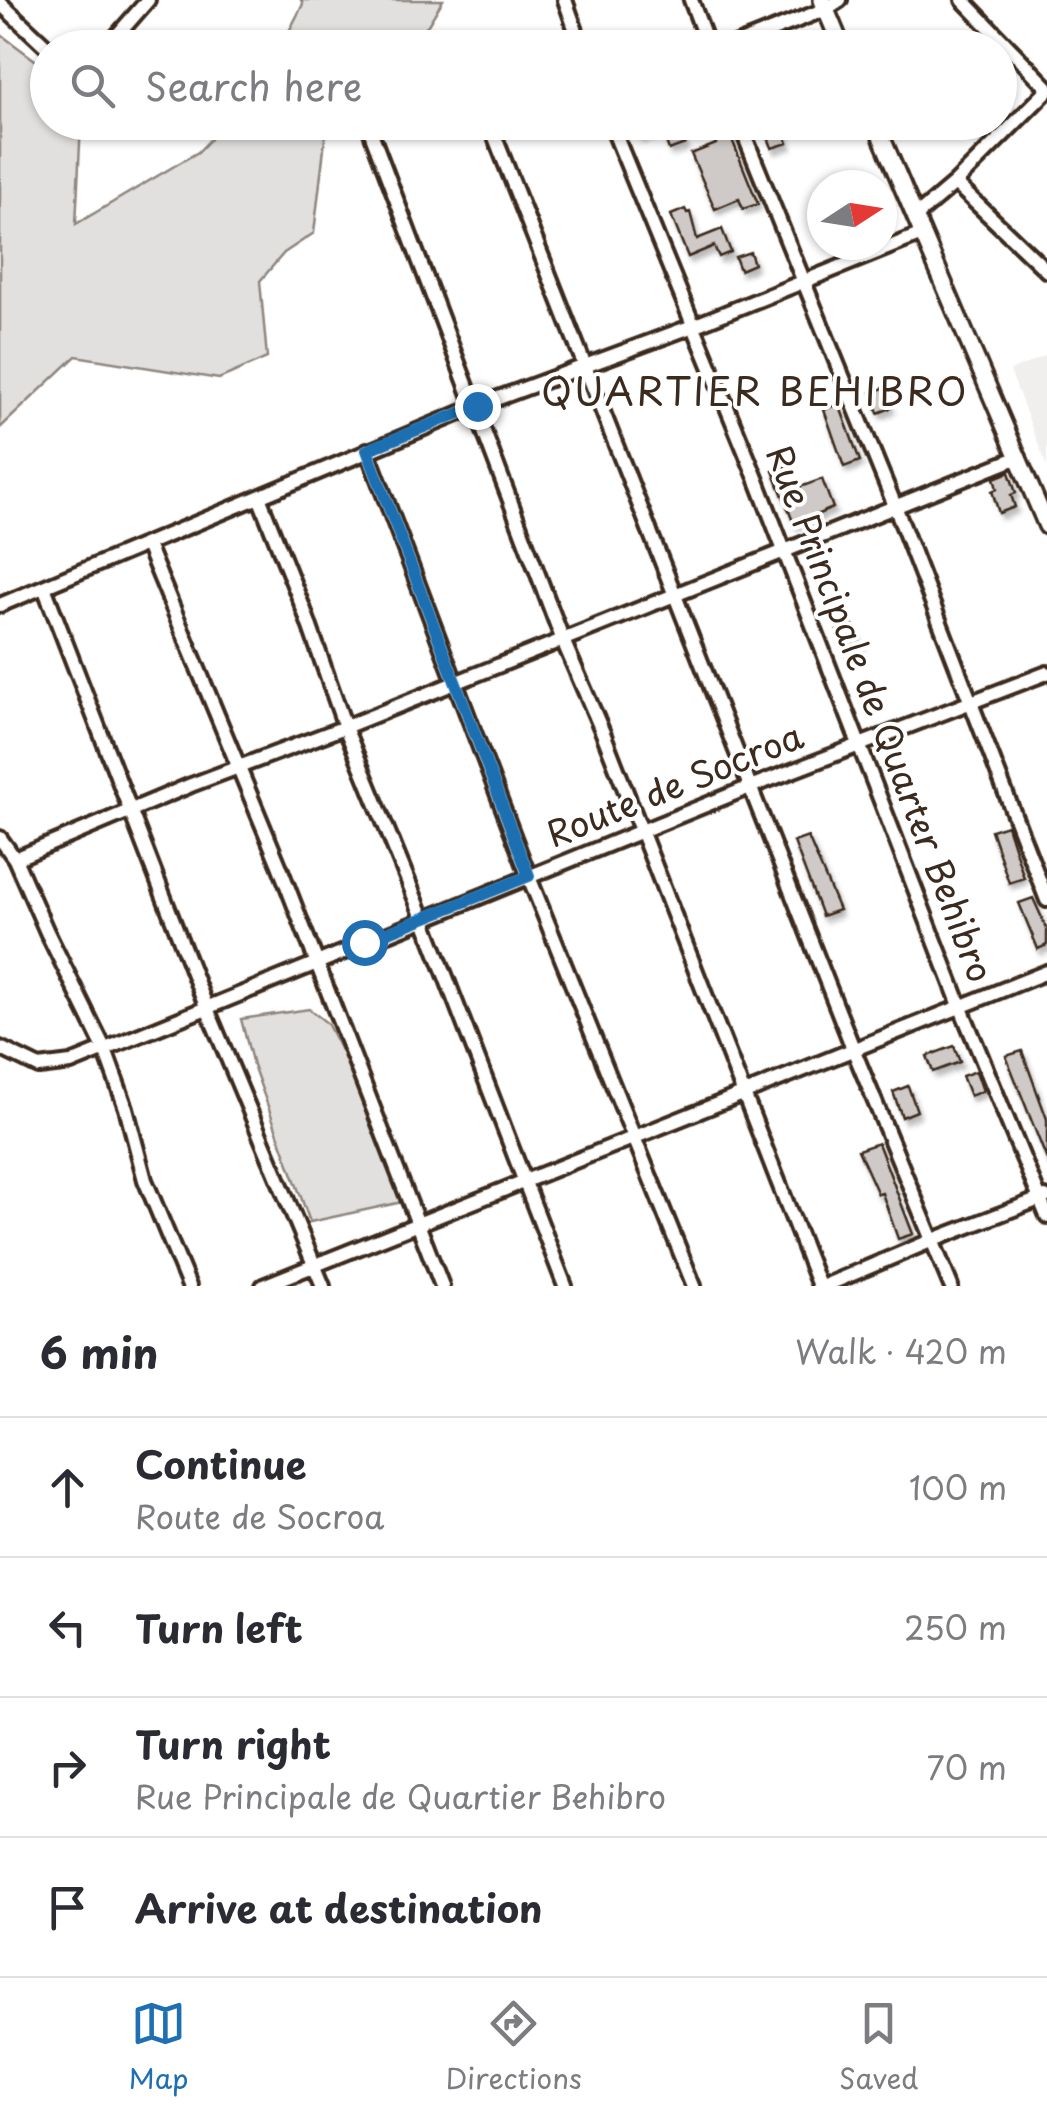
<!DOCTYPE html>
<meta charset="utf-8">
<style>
body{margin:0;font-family:"Playpen Sans",sans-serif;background:#f2f2f3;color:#2b2b33}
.compass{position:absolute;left:807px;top:170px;width:90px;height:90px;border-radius:50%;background:#fff;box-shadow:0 2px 8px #0004;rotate:78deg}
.stop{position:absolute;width:30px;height:30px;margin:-22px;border:8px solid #1f6fb2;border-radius:50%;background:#fff}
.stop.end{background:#1f6fb2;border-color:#fff;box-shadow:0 2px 10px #0008}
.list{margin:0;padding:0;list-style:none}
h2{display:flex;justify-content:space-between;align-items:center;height:130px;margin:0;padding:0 40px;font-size:42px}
h2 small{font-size:32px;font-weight:400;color:#7c7c81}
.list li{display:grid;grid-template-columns:65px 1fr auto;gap:30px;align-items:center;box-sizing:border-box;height:140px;padding:0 40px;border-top:2px solid #e1e1e2}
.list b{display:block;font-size:38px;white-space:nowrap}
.list p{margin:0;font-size:32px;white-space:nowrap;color:#7c7c81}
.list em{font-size:32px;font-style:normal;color:#7c7c81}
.icon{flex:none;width:55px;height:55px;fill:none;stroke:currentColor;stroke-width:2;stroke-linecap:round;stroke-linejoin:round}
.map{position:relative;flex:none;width:1047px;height:1286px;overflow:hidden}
.search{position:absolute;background:#fff;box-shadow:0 2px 8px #0004;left:30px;right:30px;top:30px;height:110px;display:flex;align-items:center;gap:25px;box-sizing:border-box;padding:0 35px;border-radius:55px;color:#7c7c81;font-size:38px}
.sheet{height:690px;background:#fff}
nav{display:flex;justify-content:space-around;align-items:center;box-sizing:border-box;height:140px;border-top:2px solid #e1e1e2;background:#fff;font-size:28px;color:#7c7c81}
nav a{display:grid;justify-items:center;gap:5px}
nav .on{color:#1f6fb2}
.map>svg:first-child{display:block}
.built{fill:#f1efee}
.green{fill:#e2e0de;stroke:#8e857e;stroke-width:2.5}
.building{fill:#cfcac7;stroke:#3b2a1e;stroke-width:2.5;filter:url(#shadow)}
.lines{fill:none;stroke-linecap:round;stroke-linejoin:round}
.minor-casing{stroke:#3b2a1e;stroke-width:20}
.major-casing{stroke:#3b2a1e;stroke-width:22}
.minor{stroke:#fff;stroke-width:12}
.major{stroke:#fff;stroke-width:15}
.route{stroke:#1f6fb2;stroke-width:12}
.labels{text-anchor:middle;stroke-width:8;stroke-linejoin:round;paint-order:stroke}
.street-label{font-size:35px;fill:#3b2a1e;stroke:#fff}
.neighbourhood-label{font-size:38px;letter-spacing:2.5px;fill:#3b2a1e;stroke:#fff}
</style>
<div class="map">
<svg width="1047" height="1286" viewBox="0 0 1047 1286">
<defs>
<filter id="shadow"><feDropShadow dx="3" dy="5.5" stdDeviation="2.5" flood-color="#0004"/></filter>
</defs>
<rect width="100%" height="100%" fill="#fff"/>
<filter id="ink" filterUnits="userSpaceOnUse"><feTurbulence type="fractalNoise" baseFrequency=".01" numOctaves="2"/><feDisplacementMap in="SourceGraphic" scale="20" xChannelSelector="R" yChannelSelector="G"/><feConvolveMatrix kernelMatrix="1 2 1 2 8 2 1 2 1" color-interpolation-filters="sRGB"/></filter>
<g filter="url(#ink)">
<path class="built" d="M1047,355V467L1010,371Z"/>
<path class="green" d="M301,0H443L428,25L403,47H281L303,4Z
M0,34L47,69L48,122L81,123L76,224L198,152L226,123H327L314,233L284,253L260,281L267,358L219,379L76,356L0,428Z
M309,1009L327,1023L361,1090L402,1202L310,1222L253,1065L241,1019Z"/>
<path class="building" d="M635,122H651L654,132L640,137Z
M709,122H725L758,204L743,209L739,199L715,209L691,154L716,144Z
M774,122H781L788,143L772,148L764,126Z
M678,124L685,144L669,150L662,130Z
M685,209L687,213L690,212L697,239L722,229L731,252L719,257L714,246L688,257L671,215Z
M750,252L754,264L740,270L735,257Z
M884,388L891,408L878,413L871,392Z
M839,404L860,461L844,467L824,410Z
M787,466L795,489L822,479L833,508L794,524L773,471Z
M1009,472L1016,493L1011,495L1015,507L999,513L992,491L997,489L994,478Z
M853,625L861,645L845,651L837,631Z
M1007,825L1024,878L1009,883L991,830Z
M808,837L839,910L822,916L794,842Z
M1033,898L1047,929V945L1038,949L1019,903Z
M954,1046L960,1062L933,1072L927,1056Z
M1022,1051L1047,1119V1160L1006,1056Z
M976,1071L983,1091L970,1096L962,1076Z
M908,1086L917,1111L902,1117L893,1092Z
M878,1143L913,1234L898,1239L882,1193L878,1194L858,1150Z"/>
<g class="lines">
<g class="minor-casing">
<path id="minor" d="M565,0L582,48
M691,0L709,48
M963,0L1047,87
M0,3L48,48
M122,33L143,48
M106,48L148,0
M727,48L826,9L840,0
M367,122L562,638L603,733L819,1286
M489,122L854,1051L951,1286
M610,122L756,478L961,1008L1047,1216
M739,122L895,506L1047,900
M955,183L1047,271
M915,217L955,183L1047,91
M367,450L529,877L694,1286
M147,545L279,865L442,1286
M44,587L206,1006L323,1286
M0,605L477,406L693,326L922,234
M0,838L15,859L47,932L105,1050L126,1108L145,1180L189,1286
M15,859L191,785L345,727L304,610L259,497
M0,1048L39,1067L71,1063L750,787L1047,673
M263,1286L1047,972
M565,1286L424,920L345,727L1019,457
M824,1286L933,1240L1045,1197"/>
</g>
<g class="major-casing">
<path id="major" d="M822,0L842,48
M875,122L1047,526"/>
</g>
<use href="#minor" class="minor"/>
<use href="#major" class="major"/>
</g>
</g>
<g class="lines" filter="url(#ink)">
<path class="route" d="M364,942L529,876L367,450L477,406"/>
</g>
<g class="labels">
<g class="street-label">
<text transform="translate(879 714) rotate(69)" y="12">Rue Principale de Quarter Behibro</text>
<text transform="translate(675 786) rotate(-22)" y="12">Route de Socroa</text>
</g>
<g class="neighbourhood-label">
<text x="755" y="406">QUARTIER BEHIBRO</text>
</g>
</g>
</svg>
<svg class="compass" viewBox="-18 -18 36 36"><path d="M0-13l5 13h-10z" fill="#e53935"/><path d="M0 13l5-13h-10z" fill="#7c7c81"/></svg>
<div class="stop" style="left:364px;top:942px"></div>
<div class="stop end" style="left:477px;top:406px"></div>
<div class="search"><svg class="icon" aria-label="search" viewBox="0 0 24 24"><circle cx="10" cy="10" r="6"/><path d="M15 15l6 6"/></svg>Search here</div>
</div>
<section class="sheet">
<h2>6 min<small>Walk · 420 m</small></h2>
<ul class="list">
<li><svg class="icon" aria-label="ahead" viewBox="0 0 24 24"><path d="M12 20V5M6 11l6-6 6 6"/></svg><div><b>Continue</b><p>Route de Socroa</p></div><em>100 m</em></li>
<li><svg class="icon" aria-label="left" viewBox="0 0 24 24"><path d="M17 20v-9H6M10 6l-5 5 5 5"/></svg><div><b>Turn left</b></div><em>250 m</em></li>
<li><svg class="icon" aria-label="right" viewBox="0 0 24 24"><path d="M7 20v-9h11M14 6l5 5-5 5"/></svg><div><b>Turn right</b><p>Rue Principale de Quartier Behibro</p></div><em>70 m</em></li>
<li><svg class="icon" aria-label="arrive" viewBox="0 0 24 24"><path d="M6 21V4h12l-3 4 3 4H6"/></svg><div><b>Arrive at destination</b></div></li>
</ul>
</section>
<nav>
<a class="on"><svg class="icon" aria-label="map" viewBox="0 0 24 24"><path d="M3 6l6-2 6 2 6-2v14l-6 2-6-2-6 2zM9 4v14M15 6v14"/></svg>Map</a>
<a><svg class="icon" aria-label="directions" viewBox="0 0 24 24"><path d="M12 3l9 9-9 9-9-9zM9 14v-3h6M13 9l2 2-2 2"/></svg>Directions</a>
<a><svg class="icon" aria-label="saved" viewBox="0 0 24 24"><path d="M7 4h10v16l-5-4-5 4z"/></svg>Saved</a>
</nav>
